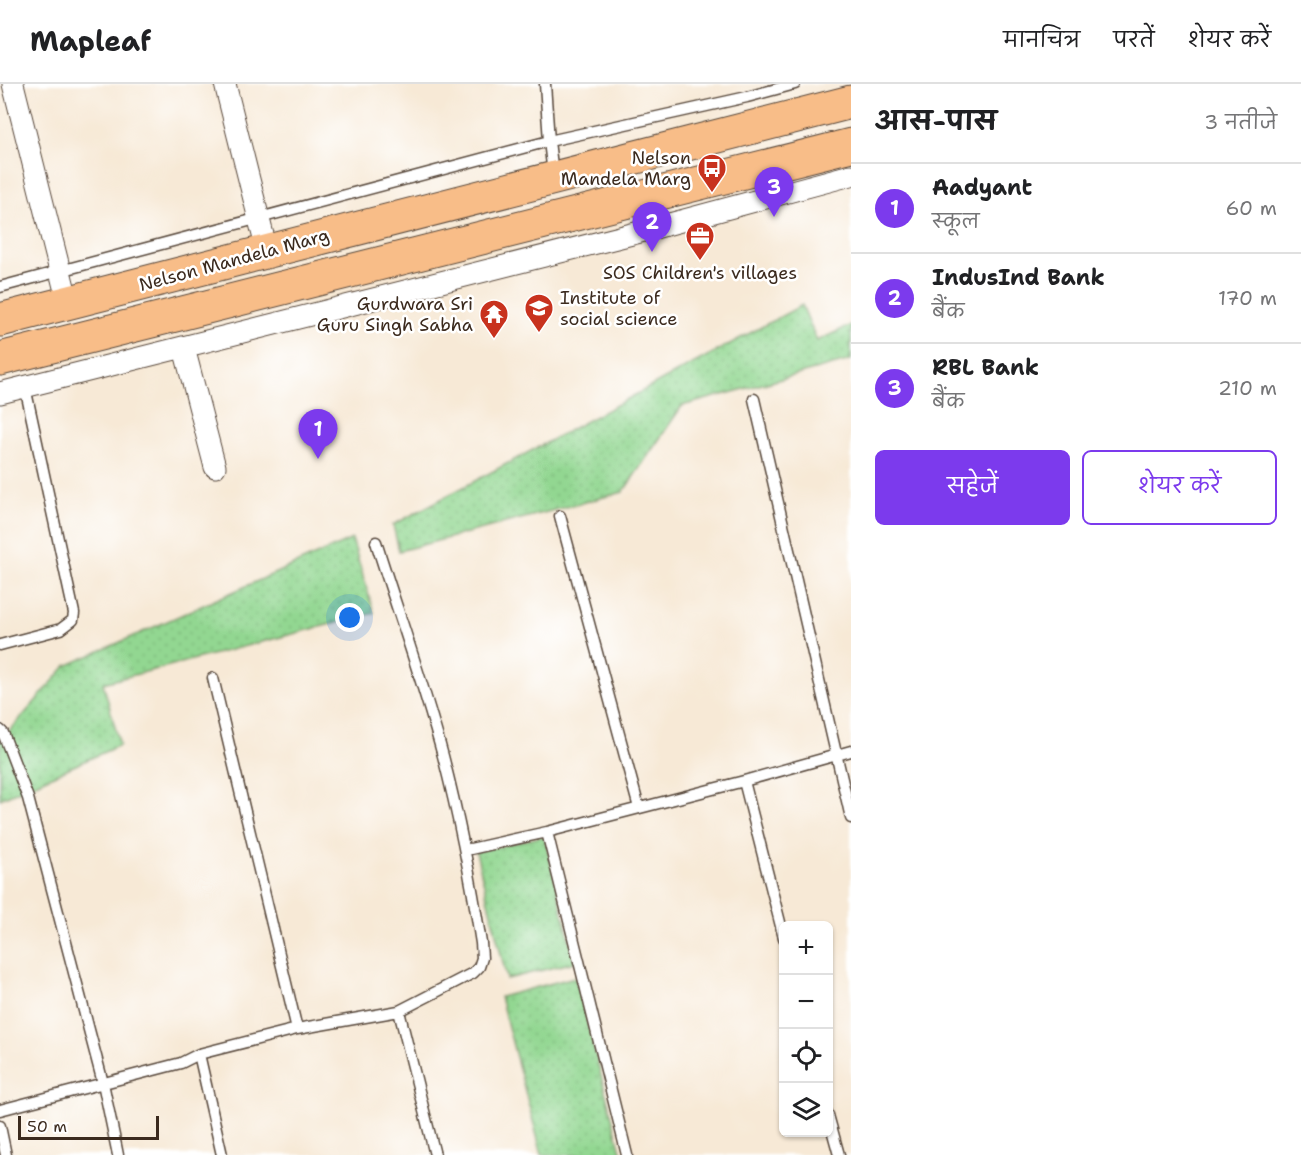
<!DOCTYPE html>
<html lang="hi">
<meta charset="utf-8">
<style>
body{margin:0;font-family:"Shantell Sans","Playpen Sans Deva",sans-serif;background:#f2f2f2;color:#202124}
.controls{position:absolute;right:18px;bottom:18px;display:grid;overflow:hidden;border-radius:9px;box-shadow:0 2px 4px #0004}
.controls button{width:54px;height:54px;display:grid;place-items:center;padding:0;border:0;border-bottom:2px solid #e0e0e0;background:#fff;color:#202124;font:30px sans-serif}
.scale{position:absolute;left:18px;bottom:15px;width:141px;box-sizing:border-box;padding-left:6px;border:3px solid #3b2a1e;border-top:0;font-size:16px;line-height:21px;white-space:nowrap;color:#3b2a1e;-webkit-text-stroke:4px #fff;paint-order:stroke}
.you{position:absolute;left:350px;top:534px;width:21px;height:21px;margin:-15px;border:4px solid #fff;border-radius:50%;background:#1a73e8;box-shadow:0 0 0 9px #1a73e833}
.badge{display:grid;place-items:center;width:39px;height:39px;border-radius:50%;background:#7c3aed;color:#fff;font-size:20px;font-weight:700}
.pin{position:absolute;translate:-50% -50px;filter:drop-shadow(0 2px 3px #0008)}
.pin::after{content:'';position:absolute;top:32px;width:21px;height:18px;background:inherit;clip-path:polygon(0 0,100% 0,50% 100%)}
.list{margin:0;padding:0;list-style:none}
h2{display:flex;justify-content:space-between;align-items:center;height:78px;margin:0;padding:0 24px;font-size:26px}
h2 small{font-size:20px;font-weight:400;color:#757577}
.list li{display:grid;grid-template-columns:39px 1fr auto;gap:18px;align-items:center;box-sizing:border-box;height:90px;padding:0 24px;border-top:2px solid #e0e0e0}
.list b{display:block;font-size:22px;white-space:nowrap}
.list p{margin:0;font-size:20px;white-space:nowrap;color:#757577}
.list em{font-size:20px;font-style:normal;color:#757577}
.actions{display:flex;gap:12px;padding:18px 24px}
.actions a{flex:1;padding:14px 0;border:2px solid #7c3aed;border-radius:9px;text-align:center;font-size:21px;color:#7c3aed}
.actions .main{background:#7c3aed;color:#fff}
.icon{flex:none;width:33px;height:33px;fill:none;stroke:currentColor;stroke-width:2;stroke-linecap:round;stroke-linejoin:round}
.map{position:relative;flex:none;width:851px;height:1071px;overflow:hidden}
header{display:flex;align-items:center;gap:36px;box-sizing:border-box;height:84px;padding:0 30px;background:#fff;border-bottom:2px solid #e0e0e0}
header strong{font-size:28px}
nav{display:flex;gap:33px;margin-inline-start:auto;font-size:21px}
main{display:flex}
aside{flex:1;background:#fff}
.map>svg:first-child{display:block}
.park{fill:url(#park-dots);stroke:#668058;stroke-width:1.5}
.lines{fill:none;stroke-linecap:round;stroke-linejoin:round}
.lane-casing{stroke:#57473a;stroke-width:13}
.street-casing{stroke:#57473a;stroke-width:23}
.primary-casing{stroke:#57473a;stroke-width:35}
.lane{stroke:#fff;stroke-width:10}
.street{stroke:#fff;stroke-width:21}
.primary{stroke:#f8bd88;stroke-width:33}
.labels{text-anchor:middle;stroke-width:5;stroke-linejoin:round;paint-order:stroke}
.poi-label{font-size:18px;fill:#3b2a1e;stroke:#fff;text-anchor:end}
.street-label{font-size:18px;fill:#3b2a1e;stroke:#fff}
</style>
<header>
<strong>Mapleaf</strong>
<nav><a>मानचित्र</a><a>परतें</a><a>शेयर करें</a></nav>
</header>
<main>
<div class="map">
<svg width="851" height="1071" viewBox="0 0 851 1071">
<defs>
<pattern id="park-dots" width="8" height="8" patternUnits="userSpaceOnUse" patternTransform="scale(1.5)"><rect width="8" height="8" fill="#92d791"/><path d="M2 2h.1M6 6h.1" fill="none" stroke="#7fb97d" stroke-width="1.8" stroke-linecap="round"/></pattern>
</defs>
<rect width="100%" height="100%" fill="#fff"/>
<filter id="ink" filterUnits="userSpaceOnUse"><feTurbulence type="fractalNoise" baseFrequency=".0167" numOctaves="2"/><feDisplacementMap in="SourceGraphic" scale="12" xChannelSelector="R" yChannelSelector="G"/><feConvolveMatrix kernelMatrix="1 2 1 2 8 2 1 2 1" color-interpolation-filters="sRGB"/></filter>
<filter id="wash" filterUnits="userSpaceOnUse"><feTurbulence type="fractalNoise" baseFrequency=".008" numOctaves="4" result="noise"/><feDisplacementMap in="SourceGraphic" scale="24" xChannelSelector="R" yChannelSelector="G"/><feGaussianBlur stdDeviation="1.35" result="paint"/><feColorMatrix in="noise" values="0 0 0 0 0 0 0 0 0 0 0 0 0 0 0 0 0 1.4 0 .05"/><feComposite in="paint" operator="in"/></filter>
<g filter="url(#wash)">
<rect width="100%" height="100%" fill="#f7e9d6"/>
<path class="park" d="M802,221L817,257L851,241V276L682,322L623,408L399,467L393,441Z
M352,455L374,529L103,599L120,661L0,715V658L66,582Z
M544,752L575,878L507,895L476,768Z
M575,893L622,1071H542L500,913Z"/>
</g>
<g filter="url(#ink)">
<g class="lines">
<g class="lane-casing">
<path id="lane" d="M545,0L549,57L553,90
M0,203L549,57L747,13L795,0
M754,315L851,734
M560,432L639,724
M0,561L61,545L73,536L74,529L25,303
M213,594L297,945
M0,646L3,649L28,714L103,999L118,1071
M744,697L784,854
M547,748L627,1071
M466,766L547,748L744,697L851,667
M399,927L435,1071
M199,970L222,1071
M0,1026L181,979L199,970L297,945L399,927L473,889L479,883L482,874L481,859C471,795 459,734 443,672C424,601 398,528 376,458
M828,1031L839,1071
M0,1042L6,1071"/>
</g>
<g class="street-casing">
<path id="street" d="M13,0L68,219
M225,0L267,167
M184,264L215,383
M0,309L640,148L851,91"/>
</g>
<g class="primary-casing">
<path id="primary" d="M0,236L851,18
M0,275L851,61"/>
</g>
<use href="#lane" class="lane"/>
<use href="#street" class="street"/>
<use href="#primary" class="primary"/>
</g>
</g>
<defs>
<g id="bus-pin" transform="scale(1.5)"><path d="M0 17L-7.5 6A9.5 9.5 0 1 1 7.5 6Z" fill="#c8321e" stroke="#fff"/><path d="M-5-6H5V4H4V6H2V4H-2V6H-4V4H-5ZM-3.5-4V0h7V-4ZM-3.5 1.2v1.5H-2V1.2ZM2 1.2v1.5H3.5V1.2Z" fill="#fff"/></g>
<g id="office-pin" transform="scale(1.5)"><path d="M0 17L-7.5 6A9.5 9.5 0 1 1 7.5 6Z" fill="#c8321e" stroke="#fff"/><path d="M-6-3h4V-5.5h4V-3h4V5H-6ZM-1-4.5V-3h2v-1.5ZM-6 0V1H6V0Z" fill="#fff"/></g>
<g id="university-pin" transform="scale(1.5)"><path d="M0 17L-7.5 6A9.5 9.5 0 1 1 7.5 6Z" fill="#c8321e" stroke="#fff"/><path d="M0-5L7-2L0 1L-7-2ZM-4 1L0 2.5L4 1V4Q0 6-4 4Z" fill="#fff"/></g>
<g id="temple-pin" transform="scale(1.5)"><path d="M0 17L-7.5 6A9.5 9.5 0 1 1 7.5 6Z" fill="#c8321e" stroke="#fff"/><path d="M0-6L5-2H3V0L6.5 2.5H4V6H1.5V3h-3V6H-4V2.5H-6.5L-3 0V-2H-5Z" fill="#fff"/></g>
</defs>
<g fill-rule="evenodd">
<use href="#bus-pin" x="712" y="84"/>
<use href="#office-pin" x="700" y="152"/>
<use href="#university-pin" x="539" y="224"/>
<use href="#temple-pin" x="494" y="230"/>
</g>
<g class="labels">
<g class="poi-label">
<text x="691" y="80">Nelson<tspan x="691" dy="21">Mandela Marg</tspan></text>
<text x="700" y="195" text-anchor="middle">SOS Children's villages</text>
<text x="560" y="220" text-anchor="start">Institute of<tspan x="560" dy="21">social science</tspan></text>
<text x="473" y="226">Gurdwara Sri<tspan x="473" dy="21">Guru Singh Sabha</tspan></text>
</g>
<g class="street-label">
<text transform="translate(234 176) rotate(-15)" y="6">Nelson Mandela Marg</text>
</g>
</g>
</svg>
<div class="controls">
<button>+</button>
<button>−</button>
<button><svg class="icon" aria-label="locate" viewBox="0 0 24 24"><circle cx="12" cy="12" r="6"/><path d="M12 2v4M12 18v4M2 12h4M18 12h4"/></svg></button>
<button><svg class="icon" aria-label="layers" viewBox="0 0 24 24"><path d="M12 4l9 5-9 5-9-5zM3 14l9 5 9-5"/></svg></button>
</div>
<div class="scale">50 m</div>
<div class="you"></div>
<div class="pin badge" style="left:318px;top:375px">1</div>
<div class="pin badge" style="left:652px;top:168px">2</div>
<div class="pin badge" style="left:774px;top:133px">3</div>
</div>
<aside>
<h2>आस-पास<small>3 नतीजे</small></h2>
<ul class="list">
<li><span class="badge">1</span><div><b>Aadyant</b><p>स्कूल</p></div><em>60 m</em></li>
<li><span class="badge">2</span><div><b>IndusInd Bank</b><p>बैंक</p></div><em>170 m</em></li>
<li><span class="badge">3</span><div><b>RBL Bank</b><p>बैंक</p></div><em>210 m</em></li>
</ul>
<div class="actions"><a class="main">सहेजें</a><a>शेयर करें</a></div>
</aside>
</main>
